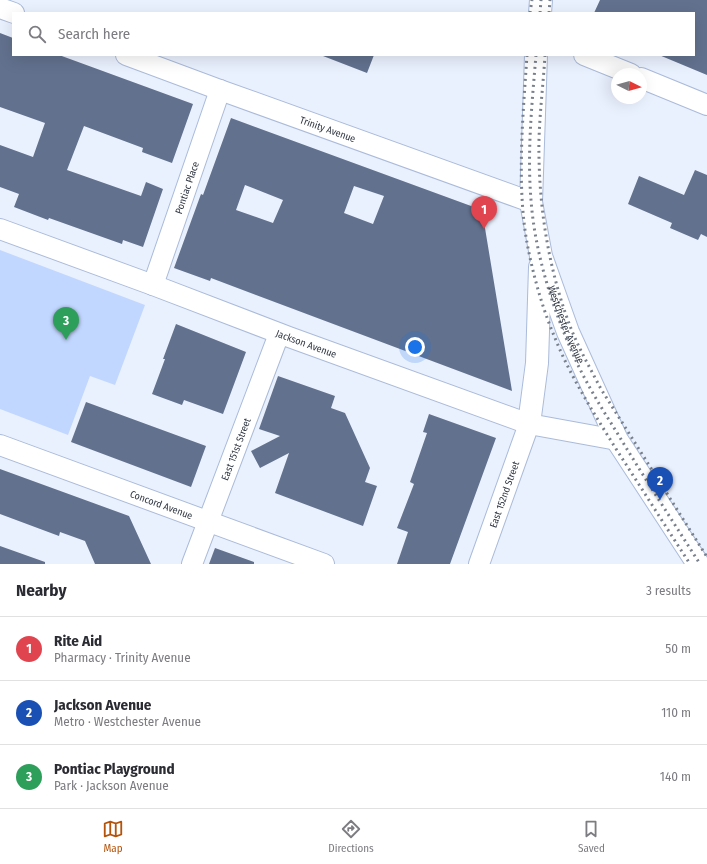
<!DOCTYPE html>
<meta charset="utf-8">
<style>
body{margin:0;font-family:"Fira Sans Condensed",sans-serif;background:#f2f2f3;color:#2b2b33}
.compass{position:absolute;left:611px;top:68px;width:36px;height:36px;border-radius:50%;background:#fff;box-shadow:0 4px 16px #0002;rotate:95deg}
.you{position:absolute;left:415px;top:347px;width:14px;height:14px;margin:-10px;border:3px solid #fff;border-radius:50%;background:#1a73e8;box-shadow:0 0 0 6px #1a73e833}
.badge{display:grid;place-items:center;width:26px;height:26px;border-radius:50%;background:#b45309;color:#fff;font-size:13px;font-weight:700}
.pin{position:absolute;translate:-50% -33px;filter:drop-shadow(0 1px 2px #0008)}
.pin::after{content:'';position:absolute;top:21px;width:14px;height:12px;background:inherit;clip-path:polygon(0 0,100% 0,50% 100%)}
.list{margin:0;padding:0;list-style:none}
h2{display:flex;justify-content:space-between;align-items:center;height:52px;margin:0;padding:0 16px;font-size:17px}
h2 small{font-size:13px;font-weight:400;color:#7c7c81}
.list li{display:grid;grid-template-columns:26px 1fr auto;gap:12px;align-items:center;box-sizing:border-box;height:64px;padding:0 16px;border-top:1px solid #e1e1e2}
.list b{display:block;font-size:15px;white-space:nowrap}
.list p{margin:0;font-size:13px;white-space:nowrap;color:#7c7c81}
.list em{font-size:13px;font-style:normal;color:#7c7c81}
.icon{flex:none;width:22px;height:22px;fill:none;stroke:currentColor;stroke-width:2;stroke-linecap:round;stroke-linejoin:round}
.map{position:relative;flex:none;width:707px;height:564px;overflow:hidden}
.search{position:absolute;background:#fff;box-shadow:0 4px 16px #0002;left:12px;right:12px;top:12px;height:44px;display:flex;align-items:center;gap:10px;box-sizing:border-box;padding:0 14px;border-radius:0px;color:#7c7c81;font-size:15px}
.sheet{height:244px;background:#fff}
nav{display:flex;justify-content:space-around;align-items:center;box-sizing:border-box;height:56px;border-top:1px solid #e1e1e2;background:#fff;font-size:11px;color:#7c7c81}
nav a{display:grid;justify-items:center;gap:2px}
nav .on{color:#b45309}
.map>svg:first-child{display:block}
.green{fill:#c2d7ff}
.building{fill:#62718e;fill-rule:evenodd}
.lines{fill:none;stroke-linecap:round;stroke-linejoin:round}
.street-casing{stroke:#aabbda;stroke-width:22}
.secondary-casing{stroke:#aabbda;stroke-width:24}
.street{stroke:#fff;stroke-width:20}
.secondary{stroke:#fff;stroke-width:22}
.rail{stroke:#79808d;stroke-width:3;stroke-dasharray:2 4;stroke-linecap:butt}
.labels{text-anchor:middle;stroke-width:4;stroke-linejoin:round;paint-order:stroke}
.street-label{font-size:10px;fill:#313844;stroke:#fefefe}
</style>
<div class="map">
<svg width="707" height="564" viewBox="0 0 707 564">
<rect width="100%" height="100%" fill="#eaf1fe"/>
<path class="green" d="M0,250L145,305L115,385L90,376L68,435L0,409Z"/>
<path class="building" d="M600,0H707V75L659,55H694V13H594Z
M0,33L13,38V55H59L193,104L172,163L142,152L143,148L84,126L67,170L141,196L146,182L163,189L143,247L123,240L122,244L49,218L48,220L14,207L19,194L0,187V145L33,157L45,123L0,107Z
M324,55H374L367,73L323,56Z
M231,118L482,210L512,391L211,278L210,281L174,268L201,194L203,195ZM245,185L283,200L273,223L236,210ZM354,186L384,196L373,224L344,213Z
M695,170L707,175V237L701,234L698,240L670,228L672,223L628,204L639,176L684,195Z
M176,324L246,352L223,414L184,400L182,405L152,394L165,359H163Z
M278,376L335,396L331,408L345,413L370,468L365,482L377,486L363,526L275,493L289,453L260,468L251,451L280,436L259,429Z
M86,402L206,446L191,487L71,442Z
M429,414L496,438L450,564H397L408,532L397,528L414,484L410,482L427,433L423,432Z
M0,469L129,516L151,564H95L85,541L60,532L59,536L0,514Z
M0,546L45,562V564H0Z
M215,548L254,562V564H209Z"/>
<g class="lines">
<g class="street-casing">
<g id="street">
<path d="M0,8L14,13"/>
<path id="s1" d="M126,55L220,90L531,202"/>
<path d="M584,55L631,74"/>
<path d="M641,78L707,105"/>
<path id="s2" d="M0,229L153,285L289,337L529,424L617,440"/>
<path id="s3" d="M153,285L220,90"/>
<path id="s4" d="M0,445L324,564"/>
<path id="s5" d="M192,564L279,334"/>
<path id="s6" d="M479,564L529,424"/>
</g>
</g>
<g class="secondary-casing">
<g id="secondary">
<path d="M540,13L541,0"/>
<path id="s7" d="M536,55L531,202L541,256L568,332L617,440L698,564"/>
<path d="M529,424L537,363L540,267"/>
</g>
</g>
<use href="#street" class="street"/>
<use href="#secondary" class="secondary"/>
<path class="rail" d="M530,13L532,0
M540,13L541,0
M549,13L550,0
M527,55C523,116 516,188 528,248C534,278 543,310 555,338C571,378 595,415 618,452C642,489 666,527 690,564
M536,55C532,103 527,152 531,200C535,255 554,313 577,363C588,386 602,409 616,431C643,476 672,520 700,564
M545,55C543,89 538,125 539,158C540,215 550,273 570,326C578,347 590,368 601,389L707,557"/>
</g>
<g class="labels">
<g class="street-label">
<text dy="4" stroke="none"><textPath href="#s1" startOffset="215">Trinity Avenue</textPath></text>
<text dy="4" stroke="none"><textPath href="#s3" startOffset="103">Pontiac Place</textPath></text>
<text dy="4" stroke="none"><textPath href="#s7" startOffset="275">Westchester Avenue</textPath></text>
<text dy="4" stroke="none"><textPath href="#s2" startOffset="327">Jackson Avenue</textPath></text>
<text dy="4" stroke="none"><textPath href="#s5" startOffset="123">East 151st Street</textPath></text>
<text dy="4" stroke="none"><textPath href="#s6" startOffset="74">East 152nd Street</textPath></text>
<text dy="4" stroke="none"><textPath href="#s4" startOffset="172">Concord Avenue</textPath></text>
</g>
</g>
</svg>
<svg class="compass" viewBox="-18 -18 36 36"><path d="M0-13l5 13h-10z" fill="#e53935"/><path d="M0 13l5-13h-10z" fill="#7c7c81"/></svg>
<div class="you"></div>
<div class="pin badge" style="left:484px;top:229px;background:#e0444e">1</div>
<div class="pin badge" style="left:660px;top:500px;background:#1a4fb4">2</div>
<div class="pin badge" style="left:66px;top:340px;background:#2e9e5b">3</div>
<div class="search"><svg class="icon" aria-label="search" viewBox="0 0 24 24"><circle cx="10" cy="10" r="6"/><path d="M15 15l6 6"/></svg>Search here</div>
</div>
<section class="sheet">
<h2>Nearby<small>3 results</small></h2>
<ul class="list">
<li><span class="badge" style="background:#e0444e">1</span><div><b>Rite Aid</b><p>Pharmacy · Trinity Avenue</p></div><em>50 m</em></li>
<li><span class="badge" style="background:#1a4fb4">2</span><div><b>Jackson Avenue</b><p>Metro · Westchester Avenue</p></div><em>110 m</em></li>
<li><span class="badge" style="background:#2e9e5b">3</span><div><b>Pontiac Playground</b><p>Park · Jackson Avenue</p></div><em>140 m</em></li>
</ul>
</section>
<nav>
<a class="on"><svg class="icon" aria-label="map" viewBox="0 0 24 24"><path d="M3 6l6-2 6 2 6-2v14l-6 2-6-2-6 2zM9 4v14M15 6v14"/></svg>Map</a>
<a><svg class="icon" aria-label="directions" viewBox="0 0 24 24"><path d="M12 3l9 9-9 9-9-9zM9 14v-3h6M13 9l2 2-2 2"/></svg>Directions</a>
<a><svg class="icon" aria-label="saved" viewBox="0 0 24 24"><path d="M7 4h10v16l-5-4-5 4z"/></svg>Saved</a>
</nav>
